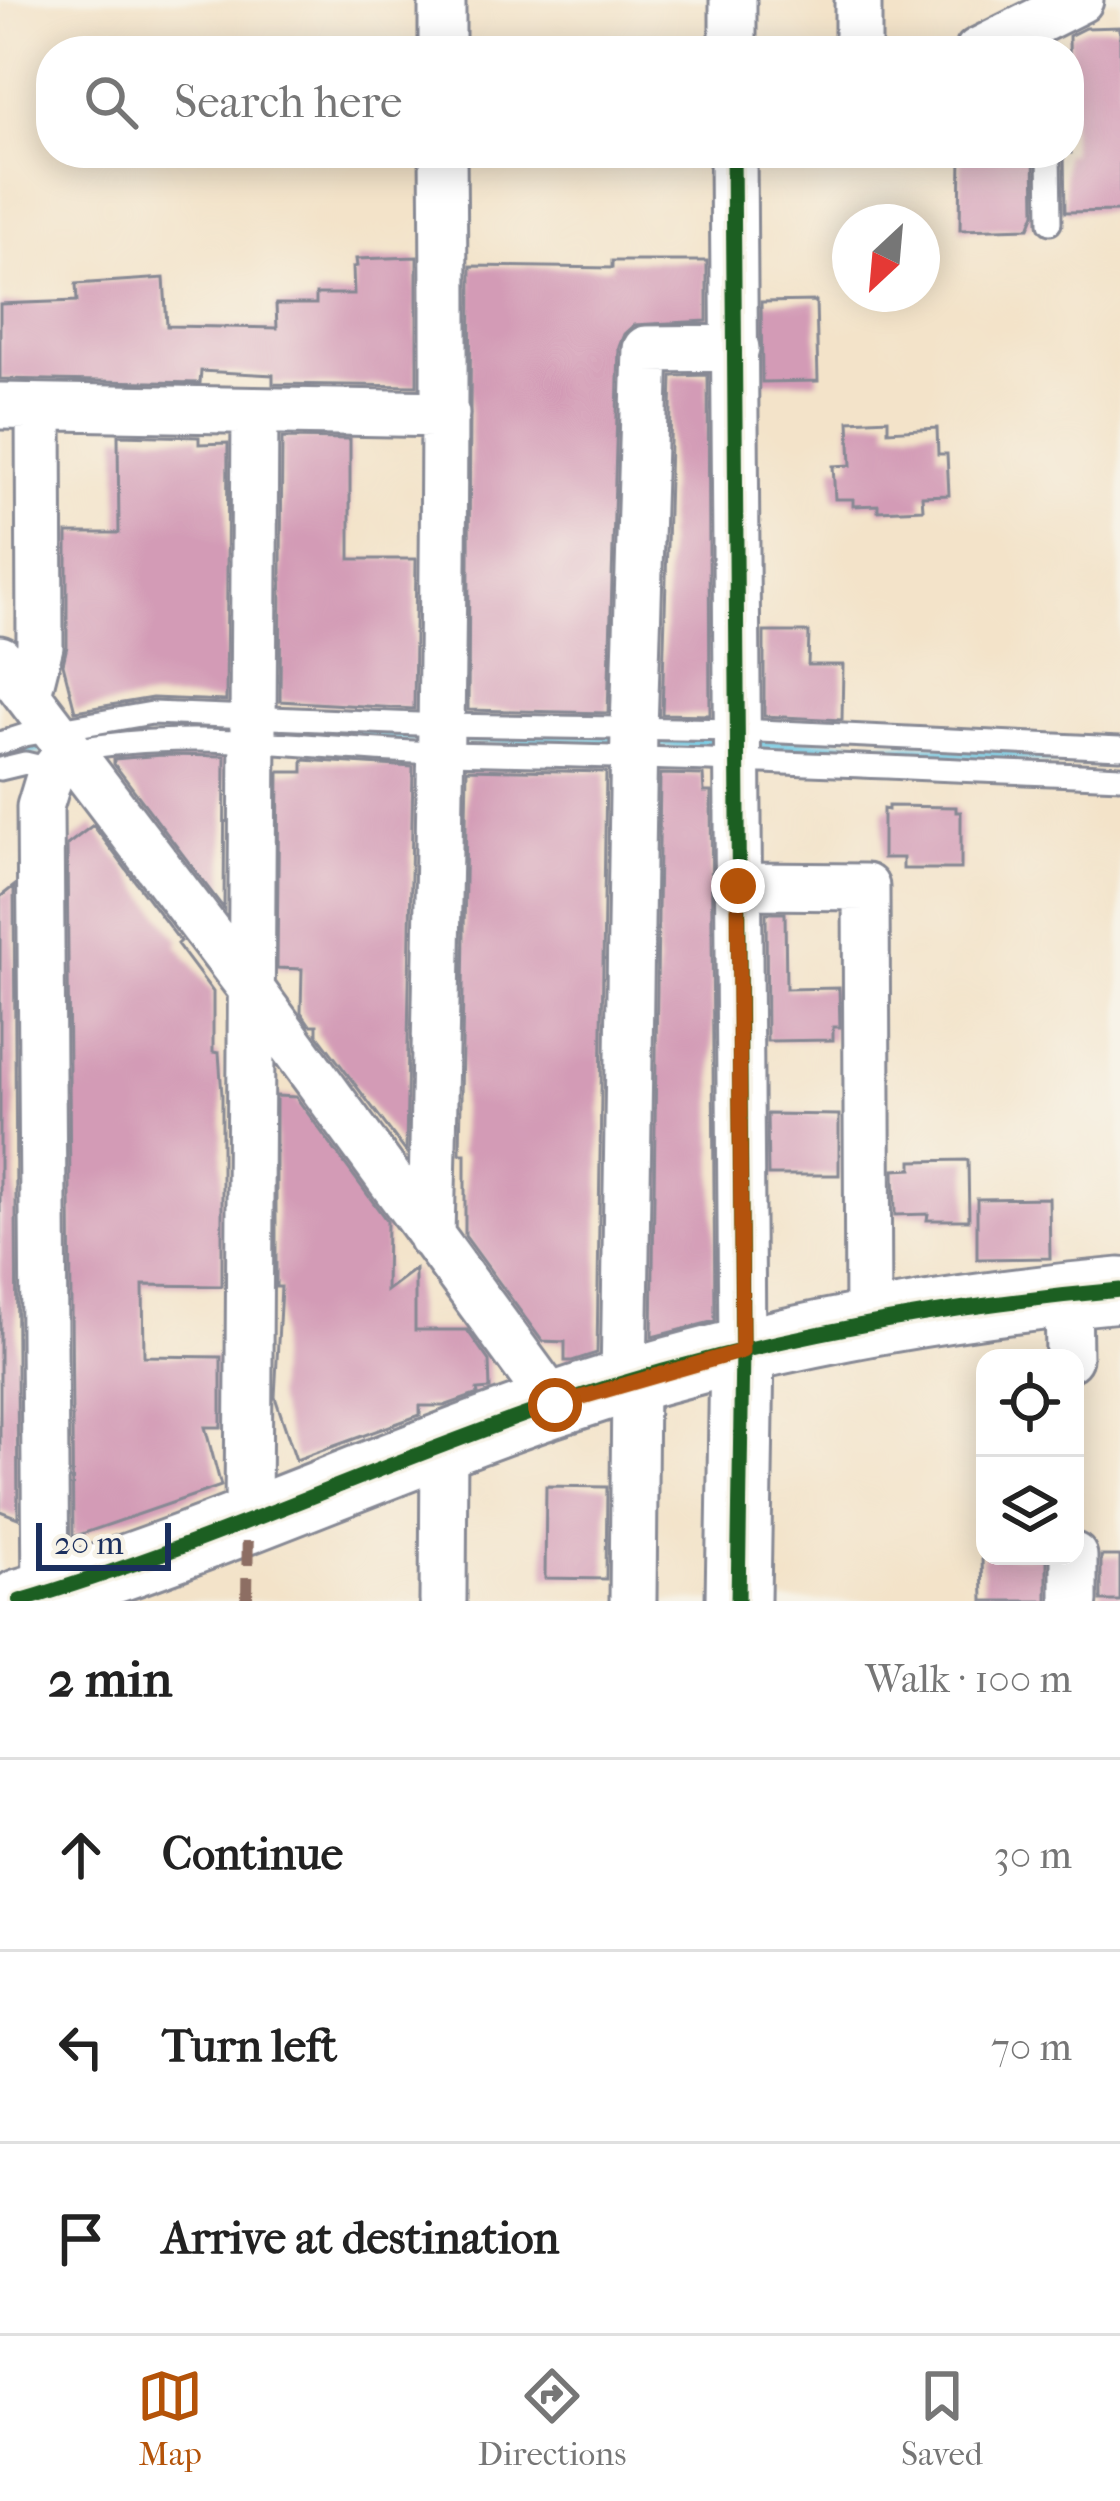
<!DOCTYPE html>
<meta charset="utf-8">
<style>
body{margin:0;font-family:"IM FELL French Canon",serif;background:#f6f6f6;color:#222}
.controls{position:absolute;right:36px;bottom:36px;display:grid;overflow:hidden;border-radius:24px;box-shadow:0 6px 30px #0003}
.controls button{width:108px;height:108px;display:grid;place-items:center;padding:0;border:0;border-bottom:3px solid #e0e0e0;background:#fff;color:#222;font:60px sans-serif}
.compass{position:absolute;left:832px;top:204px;width:108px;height:108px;border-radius:50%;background:#fff;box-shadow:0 6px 30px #0003;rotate:206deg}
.scale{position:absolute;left:36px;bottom:30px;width:135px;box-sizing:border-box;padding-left:12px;border:6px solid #1b2f5e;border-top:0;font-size:33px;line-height:42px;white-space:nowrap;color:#1b2f5e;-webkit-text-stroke:9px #f7f3e8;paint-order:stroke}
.stop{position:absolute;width:36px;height:36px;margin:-27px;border:9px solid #b45309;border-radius:50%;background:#fff}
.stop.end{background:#b45309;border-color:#fff;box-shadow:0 3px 12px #0008}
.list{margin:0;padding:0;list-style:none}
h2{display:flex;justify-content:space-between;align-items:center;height:156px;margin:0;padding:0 48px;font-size:51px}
h2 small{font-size:39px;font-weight:400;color:#767676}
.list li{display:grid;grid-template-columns:78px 1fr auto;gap:36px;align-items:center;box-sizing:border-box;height:192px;padding:0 48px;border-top:3px solid #e0e0e0}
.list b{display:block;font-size:45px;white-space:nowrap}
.list em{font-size:39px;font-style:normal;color:#767676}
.icon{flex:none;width:66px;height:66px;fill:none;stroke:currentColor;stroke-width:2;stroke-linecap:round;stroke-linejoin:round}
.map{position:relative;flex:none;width:1120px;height:1601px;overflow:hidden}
.search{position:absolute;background:#fff;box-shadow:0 6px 30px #0003;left:36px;right:36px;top:36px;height:132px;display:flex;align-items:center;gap:30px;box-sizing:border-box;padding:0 42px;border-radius:48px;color:#767676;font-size:45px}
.sheet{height:732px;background:#fff}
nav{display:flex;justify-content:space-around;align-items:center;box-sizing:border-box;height:168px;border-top:3px solid #e0e0e0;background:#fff;font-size:33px;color:#767676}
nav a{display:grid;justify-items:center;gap:6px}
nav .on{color:#b45309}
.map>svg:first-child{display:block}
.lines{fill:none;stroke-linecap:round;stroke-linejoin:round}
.stream{stroke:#66c6e4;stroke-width:14}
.building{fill:#d39bb6}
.lane-casing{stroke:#878994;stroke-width:27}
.street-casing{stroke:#878994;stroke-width:51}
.secondary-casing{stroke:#878994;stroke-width:69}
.lane{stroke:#fff;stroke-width:21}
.street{stroke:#fff;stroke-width:45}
.secondary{stroke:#fff;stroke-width:63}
.quiet{stroke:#8d6e63;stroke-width:12;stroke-dasharray:24 12;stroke-linecap:butt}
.cycleway-casing{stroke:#f7f3e8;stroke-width:22}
.cycleway{stroke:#1b5e20;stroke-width:15}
.route{stroke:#b45309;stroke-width:15}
</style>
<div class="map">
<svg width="1120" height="1601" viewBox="0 0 1120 1601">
<rect width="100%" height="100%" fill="#f7f3e8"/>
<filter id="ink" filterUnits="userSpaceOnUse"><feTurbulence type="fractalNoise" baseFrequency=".00833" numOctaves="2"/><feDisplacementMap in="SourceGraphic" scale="24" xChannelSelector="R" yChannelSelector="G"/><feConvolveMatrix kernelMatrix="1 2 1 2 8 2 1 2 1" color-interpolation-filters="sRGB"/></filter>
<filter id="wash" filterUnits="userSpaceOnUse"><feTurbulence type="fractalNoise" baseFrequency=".004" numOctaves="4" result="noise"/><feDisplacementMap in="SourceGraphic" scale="48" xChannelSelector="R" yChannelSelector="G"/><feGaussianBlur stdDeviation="2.7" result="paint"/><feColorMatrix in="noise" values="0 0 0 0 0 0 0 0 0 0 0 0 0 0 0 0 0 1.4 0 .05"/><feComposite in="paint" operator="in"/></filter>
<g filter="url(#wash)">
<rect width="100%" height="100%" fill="#f3e3c9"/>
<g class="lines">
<path class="stream" d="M260,732L767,744L1120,759
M99,736L156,727L214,730
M0,756L53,744"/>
</g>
<g id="blocks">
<path class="building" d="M1120,27V211L1065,212L1064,153H1071L1069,36L1085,28Z
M961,153H1034L1035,213L1029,228L960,230Z
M417,257V386L273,384V375L201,371L200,383L0,379V304L77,301L76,284L164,278L167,326L277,328L276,304H316V294H354L353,267L357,266L356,259Z
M612,261H707V321L634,325L624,334L619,347L608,713L468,710L471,266L612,268Z
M816,301L818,381L762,382L761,302Z
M708,375L710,715L662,714L672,376Z
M888,419V431L937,428L938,454H947L949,495L922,496L923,509L878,511V505L853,506V499H835L833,466L851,465L849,421Z
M118,435L199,437V444L228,443L226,701L152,698L75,711L63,664L67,646V533H119Z
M282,438L350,439V559H416L414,709L280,701Z
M764,632H809L808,665H843L842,720L764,716Z
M162,755L225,756L224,909L114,764V759Z
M303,760L413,767L406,1152L317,1034V1025H310L301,1012L302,969L277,968L279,772H303Z
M467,769L606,772L597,1353L572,1361H565V1342L542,1341L465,1236V1154H460Z
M660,774L703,775L704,792H711L715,1321L652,1337Z
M888,806L956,807V812H961V869H903V858H883V809L888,810Z
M93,825L180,941L177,944L213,992V1052L219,1053L222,1095V1286L143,1285L144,1356L221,1357V1427H205L221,1486L73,1537L67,845Z
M14,886L18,1518L0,1511V897Z
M766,913H785L786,989L839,988L840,1027H833V1040L767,1041Z
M276,1096L296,1097L387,1221L386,1291L415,1269V1330H467L489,1361L490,1389L477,1390L478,1394L444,1406H420V1415L296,1460L275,1397L281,1287H276Z
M767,1114L839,1115V1175H768Z
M968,1160L969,1220H927L928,1214L895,1215L894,1170L912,1169V1161Z
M1049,1198L1050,1258L977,1259V1199Z
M546,1486L607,1487L606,1579L545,1578Z
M982,1556H1047V1601H983Z
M1101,1556H1120V1601H1101Z"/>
</g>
</g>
<g filter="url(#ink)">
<use href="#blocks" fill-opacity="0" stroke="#878994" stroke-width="3"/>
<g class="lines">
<g class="lane-casing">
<path id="lane" d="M1049,153L1050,223
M0,743L25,735L152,713L442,725L739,730L1120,748
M69,751C192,726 319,751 443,753C669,757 894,767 1120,777
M0,769L25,763L55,770"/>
</g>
<g class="street-casing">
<path id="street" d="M442,0V51
M858,0V51
M733,51V0
M978,51L1080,0
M733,153L742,1350
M0,406L446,414
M0,659L248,985L555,1405
M28,694L40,646L39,407
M738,886L866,887L868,1324
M431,1237C439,875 447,515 443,153
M1068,1295L1069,1358
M624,1384L634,729L646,349L736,348
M248,1519C248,1150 252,781 255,411
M1074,1556V1601
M46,1601L40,807L49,777L69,751
M443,1601L444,1444
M633,1601L635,1380"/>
</g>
<g class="secondary-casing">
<path id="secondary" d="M20,1601C200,1548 372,1467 550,1406C733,1344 927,1307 1120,1290
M738,1601L742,1350"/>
</g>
<use href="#lane" class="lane"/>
<use href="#street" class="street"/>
<use href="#secondary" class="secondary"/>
<path class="quiet" d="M247,1601L248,1519"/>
<g class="cycleway-casing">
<path id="cycleway" d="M733,153L742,1350L738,1601
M20,1601C200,1548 372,1467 550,1406C733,1344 927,1307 1120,1290"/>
</g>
<use href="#cycleway" class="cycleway"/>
</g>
</g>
<g class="lines" filter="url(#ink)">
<path class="route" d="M555,1405L742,1351L738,886"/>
</g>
</svg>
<div class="controls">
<button><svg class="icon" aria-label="locate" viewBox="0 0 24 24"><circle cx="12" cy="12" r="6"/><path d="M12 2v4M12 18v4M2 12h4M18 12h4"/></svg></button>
<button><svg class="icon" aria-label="layers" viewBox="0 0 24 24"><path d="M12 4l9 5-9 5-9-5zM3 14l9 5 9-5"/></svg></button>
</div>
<svg class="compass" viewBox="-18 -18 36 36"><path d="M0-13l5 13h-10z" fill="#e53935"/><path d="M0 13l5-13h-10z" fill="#767676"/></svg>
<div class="scale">20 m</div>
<div class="stop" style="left:555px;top:1405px"></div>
<div class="stop end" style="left:738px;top:886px"></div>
<div class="search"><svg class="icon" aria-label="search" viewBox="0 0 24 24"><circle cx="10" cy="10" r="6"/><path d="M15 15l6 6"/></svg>Search here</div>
</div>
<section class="sheet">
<h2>2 min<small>Walk · 100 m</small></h2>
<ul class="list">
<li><svg class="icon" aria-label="ahead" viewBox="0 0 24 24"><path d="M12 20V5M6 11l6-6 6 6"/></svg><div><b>Continue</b></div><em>30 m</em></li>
<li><svg class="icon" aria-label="left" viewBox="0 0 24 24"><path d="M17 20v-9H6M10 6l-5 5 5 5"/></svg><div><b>Turn left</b></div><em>70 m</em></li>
<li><svg class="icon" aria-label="arrive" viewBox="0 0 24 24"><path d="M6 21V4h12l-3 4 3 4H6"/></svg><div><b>Arrive at destination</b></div></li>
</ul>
</section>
<nav>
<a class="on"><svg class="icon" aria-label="map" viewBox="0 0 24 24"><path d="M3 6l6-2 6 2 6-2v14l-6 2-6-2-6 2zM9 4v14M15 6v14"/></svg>Map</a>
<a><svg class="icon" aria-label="directions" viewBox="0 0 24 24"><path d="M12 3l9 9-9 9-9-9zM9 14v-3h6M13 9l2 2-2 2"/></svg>Directions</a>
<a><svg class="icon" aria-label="saved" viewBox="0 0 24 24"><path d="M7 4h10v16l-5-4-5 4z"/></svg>Saved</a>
</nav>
